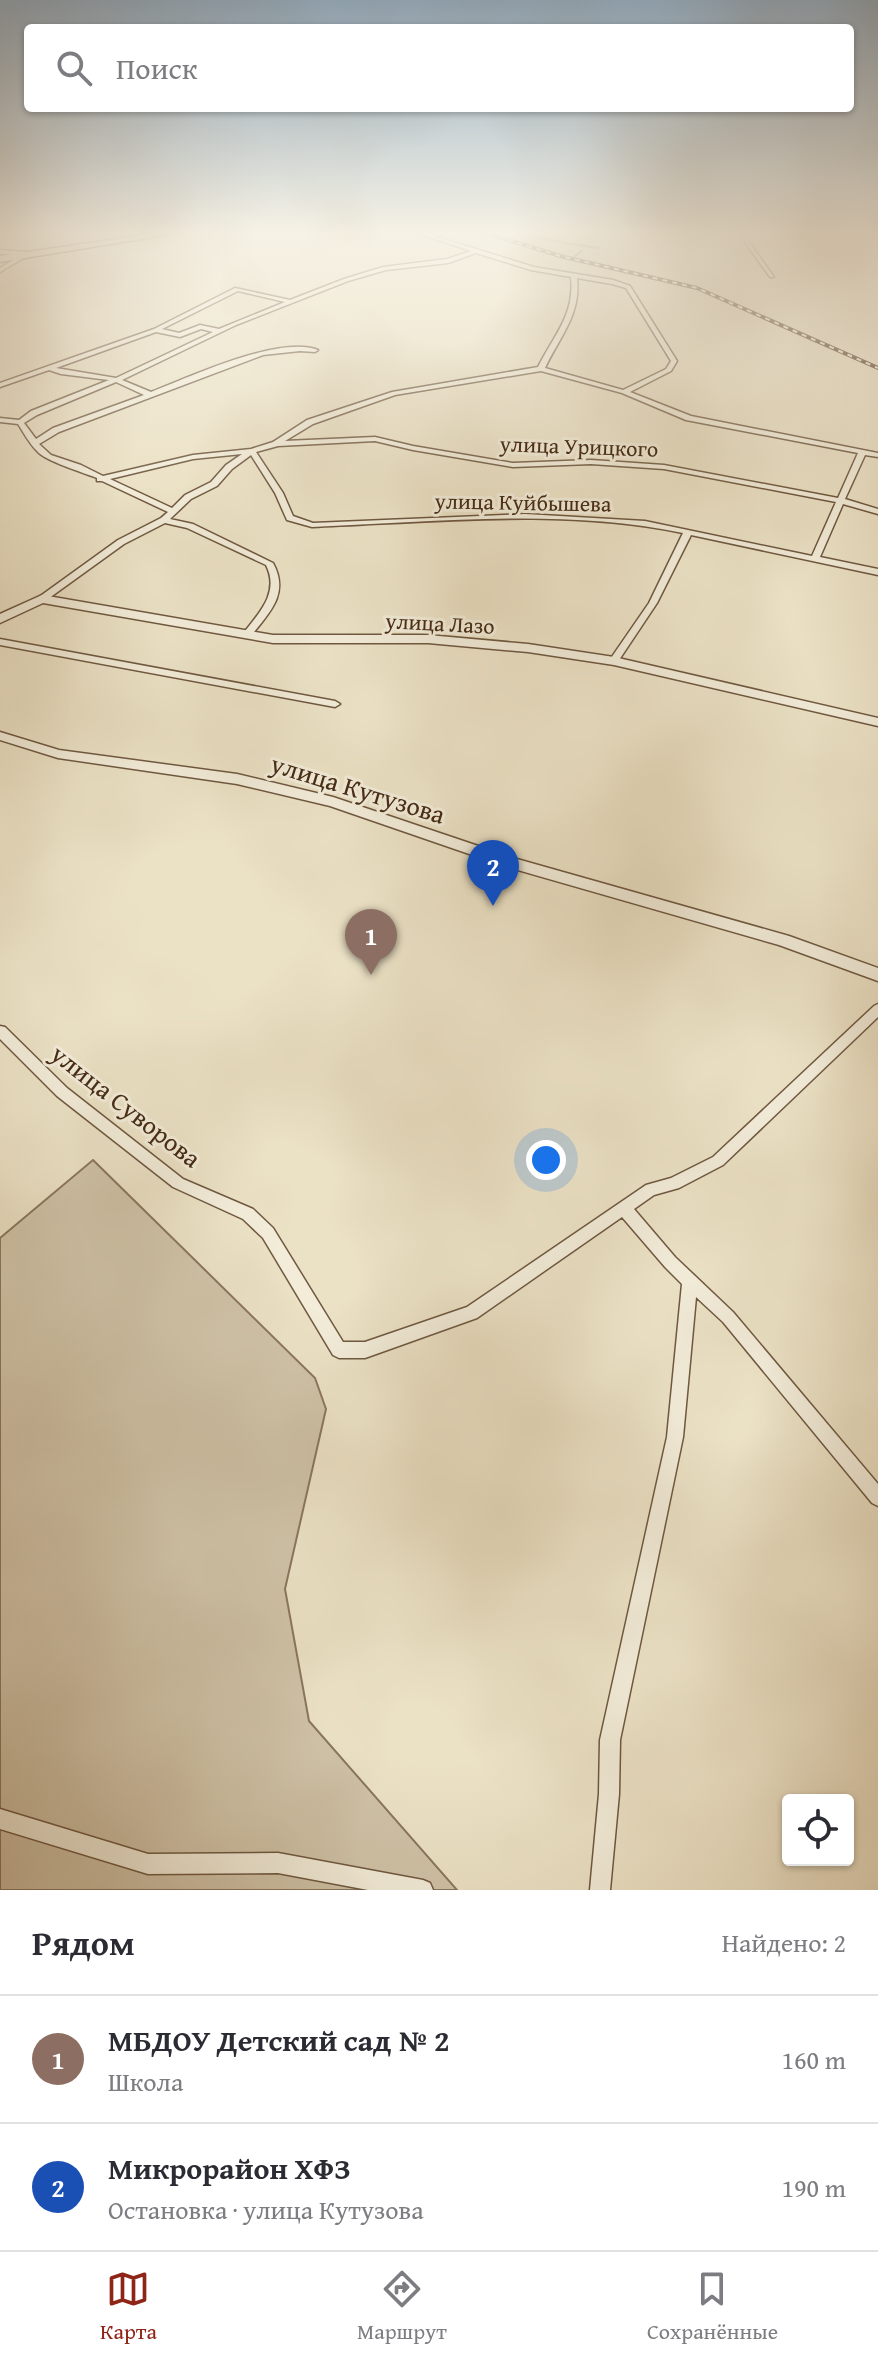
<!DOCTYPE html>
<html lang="ru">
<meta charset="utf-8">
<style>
body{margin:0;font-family:"Gentium Book Plus",serif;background:#f2f2f3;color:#2b2b33}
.controls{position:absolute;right:24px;bottom:24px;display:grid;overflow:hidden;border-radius:8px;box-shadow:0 2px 6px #0004}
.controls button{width:72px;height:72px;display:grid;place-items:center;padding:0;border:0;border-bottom:2px solid #e1e1e2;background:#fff;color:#2b2b33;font:40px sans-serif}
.you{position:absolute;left:546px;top:1160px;width:28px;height:28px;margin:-20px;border:6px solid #fff;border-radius:50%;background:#1a73e8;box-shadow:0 0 0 12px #1a73e833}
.badge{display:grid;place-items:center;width:52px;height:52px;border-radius:50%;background:#8f2418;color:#fff;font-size:26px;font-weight:700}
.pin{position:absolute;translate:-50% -66px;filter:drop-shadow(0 2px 4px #0008)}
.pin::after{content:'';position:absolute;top:42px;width:28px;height:24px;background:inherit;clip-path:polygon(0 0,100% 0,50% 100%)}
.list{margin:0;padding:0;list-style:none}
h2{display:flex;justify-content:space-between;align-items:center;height:104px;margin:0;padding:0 32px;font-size:34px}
h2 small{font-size:26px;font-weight:400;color:#7c7c81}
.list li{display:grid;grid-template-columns:52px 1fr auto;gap:24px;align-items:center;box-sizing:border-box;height:128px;padding:0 32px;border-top:2px solid #e1e1e2}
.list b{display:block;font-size:30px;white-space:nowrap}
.list p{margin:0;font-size:26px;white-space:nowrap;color:#7c7c81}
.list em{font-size:26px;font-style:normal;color:#7c7c81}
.icon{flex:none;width:44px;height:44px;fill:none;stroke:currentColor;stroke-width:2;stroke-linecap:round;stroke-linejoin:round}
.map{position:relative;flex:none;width:878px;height:1890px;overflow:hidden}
.search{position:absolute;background:#fff;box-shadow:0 2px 6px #0004;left:24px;right:24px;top:24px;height:88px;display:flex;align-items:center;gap:20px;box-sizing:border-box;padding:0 28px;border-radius:8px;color:#7c7c81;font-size:30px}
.sheet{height:360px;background:#fff}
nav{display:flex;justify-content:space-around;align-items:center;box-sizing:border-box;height:112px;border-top:2px solid #e1e1e2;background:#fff;font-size:22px;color:#7c7c81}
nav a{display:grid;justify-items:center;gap:4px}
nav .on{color:#8f2418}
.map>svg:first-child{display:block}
.green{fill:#cfc2a7;stroke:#8a765e;stroke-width:2}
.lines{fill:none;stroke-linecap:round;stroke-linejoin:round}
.stream{stroke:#87735a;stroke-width:2}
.minor-casing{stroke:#6f5840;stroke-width:3}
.tertiary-casing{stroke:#6f5840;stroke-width:3}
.primary-casing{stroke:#462b14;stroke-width:3}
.minor{fill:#f2ecd9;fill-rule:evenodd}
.tertiary{fill:#f2ecd9;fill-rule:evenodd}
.primary{fill:#ebe1c5;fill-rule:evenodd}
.rail-casing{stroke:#462b14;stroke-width:4}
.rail{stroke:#f2ecd9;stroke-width:2;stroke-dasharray:5;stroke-linecap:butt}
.labels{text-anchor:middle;stroke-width:6;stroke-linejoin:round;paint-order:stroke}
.far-street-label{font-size:22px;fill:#462b14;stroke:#f2ecd9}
.street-label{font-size:26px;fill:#462b14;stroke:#f2ecd9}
</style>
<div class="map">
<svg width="878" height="1890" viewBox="0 0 878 1890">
<rect width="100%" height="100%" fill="#ebe1c5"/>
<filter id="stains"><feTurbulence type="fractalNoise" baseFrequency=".0025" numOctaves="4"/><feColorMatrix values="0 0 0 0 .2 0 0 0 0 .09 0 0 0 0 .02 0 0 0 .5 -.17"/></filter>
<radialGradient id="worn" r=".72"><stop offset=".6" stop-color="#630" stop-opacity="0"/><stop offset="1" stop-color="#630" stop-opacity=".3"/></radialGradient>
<path class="green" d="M93,1160L315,1378L326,1409L285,1589L309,1721L457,1890H0V1238Z"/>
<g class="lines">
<path class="stream" d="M524,231L547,240L599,248
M230,232L233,231
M575,256L582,251"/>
<g class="minor-casing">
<path id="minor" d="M411,231H418L534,267L613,280L630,286L677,361L671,371L630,392L691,416L878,453V457L865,455L845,499L878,509V514L843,504L820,557L878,569V575L691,535L657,603L617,663L614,664L609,661L649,603L683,533C562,508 435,522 312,527L287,520L275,493L251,455L232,469L217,486L191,499L170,519L193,524L273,563C290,594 269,613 250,637H244L242,635C259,613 280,593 266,565L187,528L165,523L124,544L45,601H39V597L118,540L161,518L168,512L102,481H97V478C82,472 45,461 37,451C29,443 24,433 18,424L0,422V418L19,420L31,411L109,380L61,374L49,370L0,387V383L154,329L235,288L290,300L344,279L383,267L447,259L471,251ZM476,253L531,270L571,277C575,315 554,335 538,367L392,392L307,420L273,442L251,449L193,455L103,476L81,465L51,455L39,444L59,432L263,355L300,351L315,352L318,350C279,335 190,377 151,392L122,380L236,325L348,281L386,270L448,263ZM577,278L612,284L626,288L671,361L666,369L623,390L545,368C560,336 581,315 577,278ZM238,291L285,302L219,329L200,325L179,333L162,329ZM201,329L213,332L116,378L56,368L156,332L180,337ZM541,371L622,393L686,420L858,453L838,498L664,465L591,460L513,463L413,446L375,437L285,441L313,424L395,395ZM116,382L144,395L53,428L36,439L24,423L37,415ZM375,441L413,450L513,467L591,464L664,469L836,502L812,556L645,521L525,514L313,523L293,516L283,493L256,452L278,446ZM242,454L226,465L211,482L185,495L172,508L110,479L193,459Z
M737,231H741L774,277H770Z
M0,250L27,252L30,254L0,272V268L21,255L0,254Z
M0,639L335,701L340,704L335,707L0,645Z
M878,1004V1017L723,1165L679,1188L654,1195L634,1209L675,1257L733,1312L878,1484V1506L872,1503L723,1322L696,1297L683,1437L620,1740L619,1794L610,1890H590L599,1794L600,1740L667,1437L682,1284L665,1267L622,1217L477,1318L365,1358H339L333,1355L263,1238L243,1219L173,1187L57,1096L0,1039V1026L5,1027L67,1088L183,1179L253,1209L273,1228L343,1342H365L467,1307L646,1185L671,1178L713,1157L874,1006Z
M0,1809L148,1854L278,1853L423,1880L430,1883L433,1890H368L278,1873L148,1874L0,1829Z"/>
</g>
<g class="tertiary-casing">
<path id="tertiary" d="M42,595L273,635H428L528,644L614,657L878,718V726L614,665L528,652L428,643H273L43,603L0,623V614Z
M0,732L59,750L237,774L333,797L517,859L789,936L878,968V981L779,945L507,867L330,806L237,784L58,758L0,740Z"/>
</g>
<g class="primary-casing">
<path id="primary" d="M171,231H191L0,262V256Z"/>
</g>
<use href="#minor" class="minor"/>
<use href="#tertiary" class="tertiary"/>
<use href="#primary" class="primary"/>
<g class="rail-casing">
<path id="rail" d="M479,231L560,256L697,288L878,368"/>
</g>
<use href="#rail" class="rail"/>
</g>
<linearGradient id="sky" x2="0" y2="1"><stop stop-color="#93adc2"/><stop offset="0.47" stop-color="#f6f2e5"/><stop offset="1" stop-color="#f6f2e5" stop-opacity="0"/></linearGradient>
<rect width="878" height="495" fill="url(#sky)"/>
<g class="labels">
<g class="far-street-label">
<text transform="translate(579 446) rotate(2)" y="8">улица Урицкого</text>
<text transform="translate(523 502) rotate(1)" y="8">улица Куйбышева</text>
<text transform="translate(440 623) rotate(3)" y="8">улица Лазо</text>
</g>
<g class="street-label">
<text transform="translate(358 789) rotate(17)" y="9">улица Кутузова</text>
<text transform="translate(126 1106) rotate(38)" y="9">улица Суворова</text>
</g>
</g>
<rect width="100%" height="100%" filter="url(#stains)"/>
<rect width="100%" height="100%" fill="url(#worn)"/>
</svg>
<div class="controls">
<button><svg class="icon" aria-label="locate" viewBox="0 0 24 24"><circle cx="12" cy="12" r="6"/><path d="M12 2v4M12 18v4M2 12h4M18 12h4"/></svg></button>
</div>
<div class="you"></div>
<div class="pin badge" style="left:371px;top:975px;background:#8d6e63">1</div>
<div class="pin badge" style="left:493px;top:906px;background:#1a4fb4">2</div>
<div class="search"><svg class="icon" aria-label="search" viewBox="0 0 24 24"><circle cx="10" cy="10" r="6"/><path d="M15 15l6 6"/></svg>Поиск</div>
</div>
<section class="sheet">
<h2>Рядом<small>Найдено: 2</small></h2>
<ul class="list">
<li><span class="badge" style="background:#8d6e63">1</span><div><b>МБДОУ Детский сад № 2</b><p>Школа</p></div><em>160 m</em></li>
<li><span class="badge" style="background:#1a4fb4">2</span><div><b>Микрорайон ХФЗ</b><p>Остановка · улица Кутузова</p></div><em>190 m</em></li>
</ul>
</section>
<nav>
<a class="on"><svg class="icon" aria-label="map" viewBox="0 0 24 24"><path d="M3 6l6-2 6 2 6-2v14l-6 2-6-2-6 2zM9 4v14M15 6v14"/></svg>Карта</a>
<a><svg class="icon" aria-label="directions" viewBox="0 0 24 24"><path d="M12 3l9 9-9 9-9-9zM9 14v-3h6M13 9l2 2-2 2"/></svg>Маршрут</a>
<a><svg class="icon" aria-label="saved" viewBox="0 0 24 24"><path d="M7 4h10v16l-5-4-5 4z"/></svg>Сохранённые</a>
</nav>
